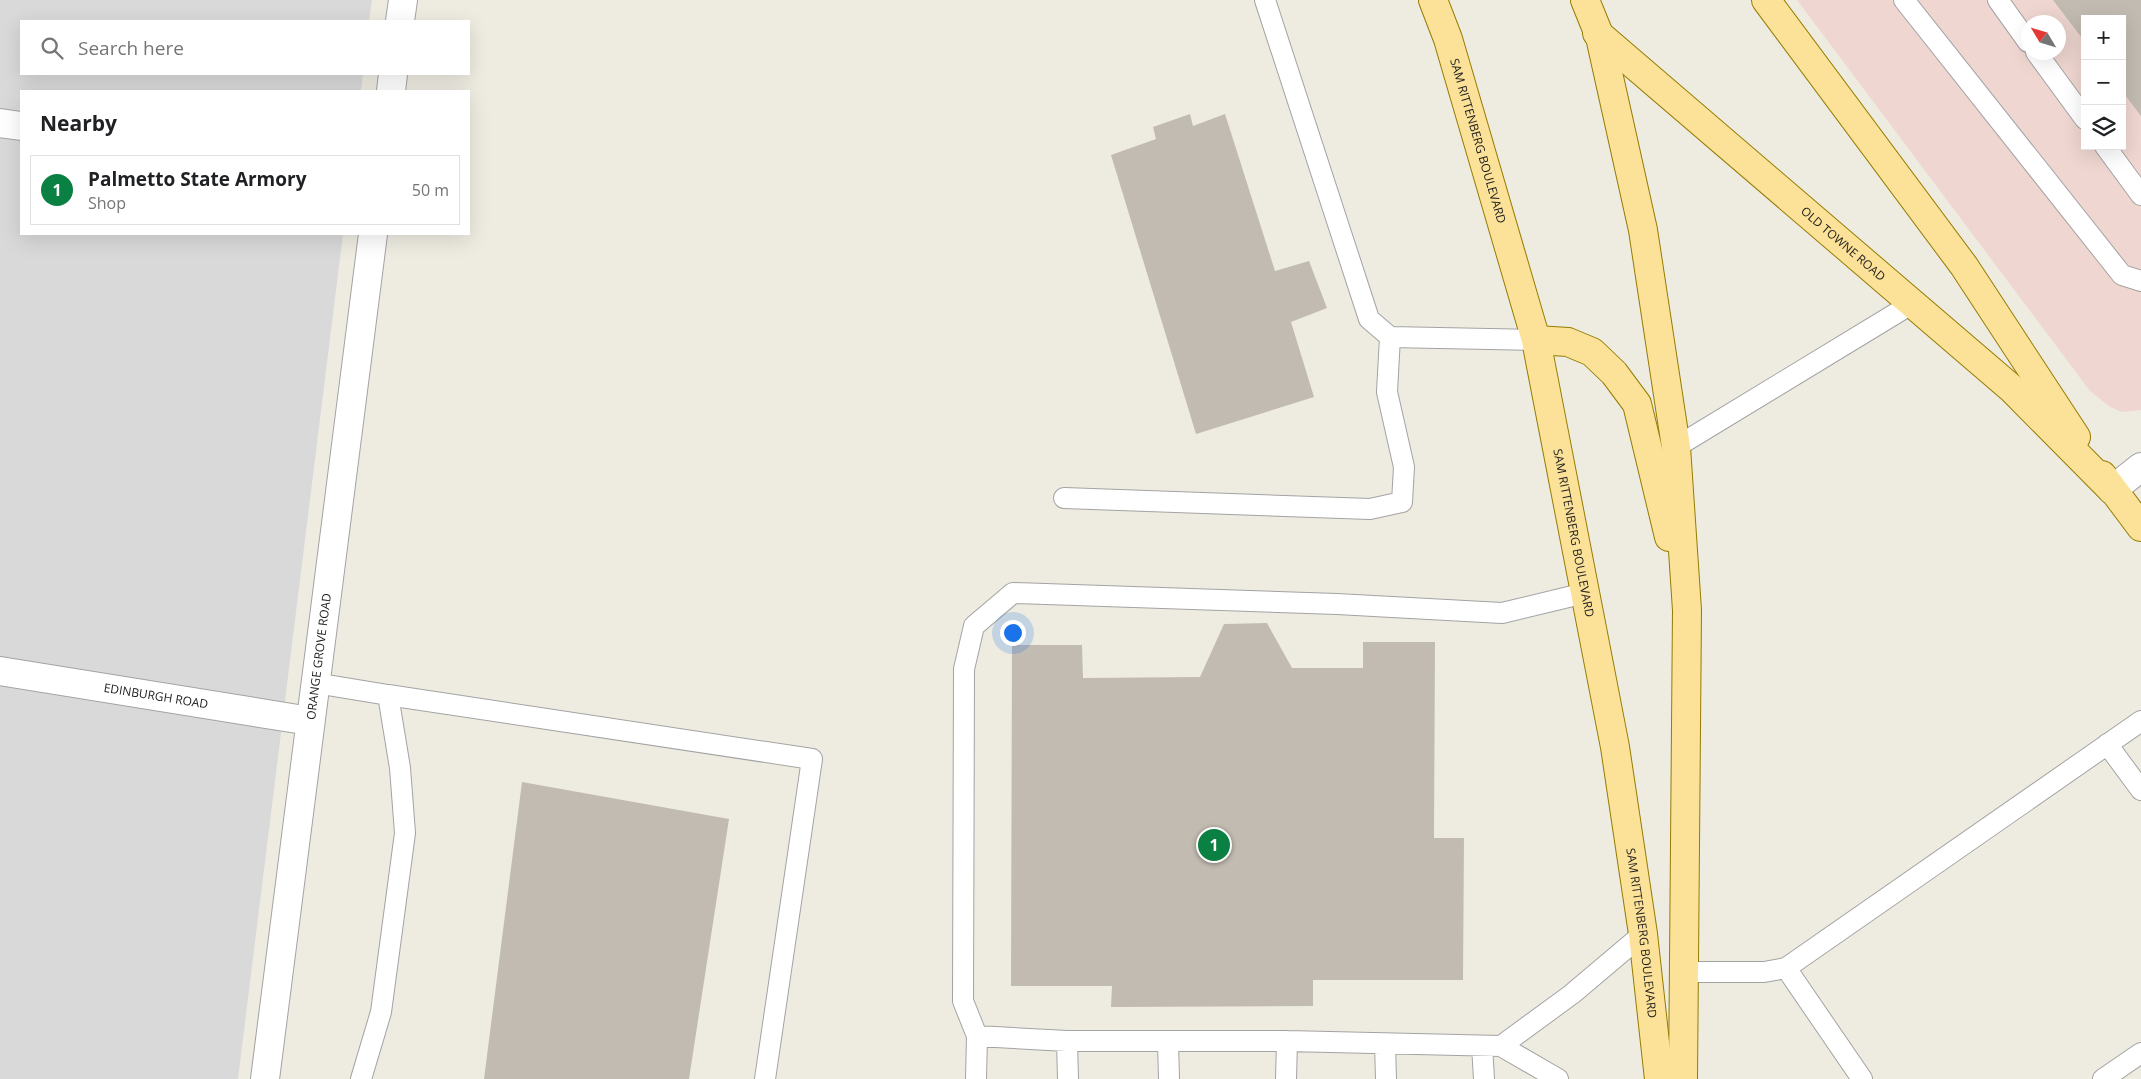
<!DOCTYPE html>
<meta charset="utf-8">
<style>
body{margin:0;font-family:"Open Sans",sans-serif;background:#f6f6f6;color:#202124}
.controls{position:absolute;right:15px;top:15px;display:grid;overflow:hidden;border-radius:0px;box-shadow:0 5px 20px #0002}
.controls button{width:45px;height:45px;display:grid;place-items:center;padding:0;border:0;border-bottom:1px solid #e0e0e0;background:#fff;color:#202124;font:25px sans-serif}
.compass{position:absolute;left:2021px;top:15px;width:45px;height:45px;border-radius:50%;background:#fff;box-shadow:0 5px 20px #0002;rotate:308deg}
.you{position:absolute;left:1012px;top:632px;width:18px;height:18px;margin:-12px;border:4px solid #fff;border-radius:50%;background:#1a73e8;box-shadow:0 0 0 8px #1a73e833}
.badge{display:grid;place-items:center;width:32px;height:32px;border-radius:50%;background:#0b8043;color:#fff;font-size:16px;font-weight:700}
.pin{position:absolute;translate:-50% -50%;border:2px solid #fff;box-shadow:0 1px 5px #0006}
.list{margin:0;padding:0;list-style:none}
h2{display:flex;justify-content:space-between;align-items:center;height:65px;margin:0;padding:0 20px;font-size:21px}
h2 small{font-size:16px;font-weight:400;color:#757577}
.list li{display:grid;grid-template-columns:32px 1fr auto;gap:15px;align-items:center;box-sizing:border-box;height:70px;margin:0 10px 10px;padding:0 10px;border:1px solid #e0e0e0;border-radius:0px}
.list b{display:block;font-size:19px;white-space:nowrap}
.list p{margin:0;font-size:16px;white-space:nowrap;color:#757577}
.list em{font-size:16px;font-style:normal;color:#757577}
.icon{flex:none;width:28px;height:28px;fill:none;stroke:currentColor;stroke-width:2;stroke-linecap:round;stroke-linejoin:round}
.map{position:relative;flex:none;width:2141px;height:1079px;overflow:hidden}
.search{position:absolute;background:#fff;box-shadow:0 5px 20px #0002;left:20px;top:20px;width:450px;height:55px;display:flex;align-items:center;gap:12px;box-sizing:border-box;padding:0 18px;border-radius:0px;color:#757577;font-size:19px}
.panel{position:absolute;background:#fff;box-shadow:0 5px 20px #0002;left:20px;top:90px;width:450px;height:145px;border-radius:0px}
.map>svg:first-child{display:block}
.residential{fill:#dad9d9}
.commercial{fill:#efd6d0;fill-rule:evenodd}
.building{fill:#c2bbb1}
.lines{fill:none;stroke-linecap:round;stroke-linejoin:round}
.service-casing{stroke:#a3a3a3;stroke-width:22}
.minor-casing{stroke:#a3a3a3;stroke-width:30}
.tertiary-casing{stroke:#a3a3a3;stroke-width:30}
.primary-casing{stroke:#947c00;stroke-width:30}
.service{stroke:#fff;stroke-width:20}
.minor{stroke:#fff;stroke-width:28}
.tertiary{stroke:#fff;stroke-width:28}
.primary{stroke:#fce298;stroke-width:28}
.labels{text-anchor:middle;stroke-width:4;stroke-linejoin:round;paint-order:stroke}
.street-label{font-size:12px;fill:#1c1c1c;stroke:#fff}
</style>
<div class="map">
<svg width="2141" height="1079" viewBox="0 0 2141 1079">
<rect width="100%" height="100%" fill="#eeece1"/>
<path class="residential" d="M0,0H372L369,21H21V74H363L361,91H21V234H343L238,1079H0Z"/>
<path class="commercial" d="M1797,0H2141V410L2122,412L2110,407L2090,391ZM2085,19H2122V146H2085ZM2028,22H2058V52H2028Z"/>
<path class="building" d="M2053,0H2141V116L2122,91V19H2085V42Z
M1190,114L1193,126L1225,114L1275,271L1309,261L1327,308L1291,322L1314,397L1196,434L1111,155L1156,139L1153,127Z
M1267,623L1292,668H1363V642H1435L1434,838H1464L1463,980H1313V1006L1111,1007L1112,986H1011L1012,645H1082L1083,678L1200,677L1224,624Z
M522,782L729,819L689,1079H484Z"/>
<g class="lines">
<g class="service-casing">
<path id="service" d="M1265,0L1369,319L1390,337L1536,340
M1904,0L2122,275L2141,281
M1998,0L2028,42
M2036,52L2085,119
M2105,146L2141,195
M1676,447L1913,303
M1064,498L1370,509L1402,502L1404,467L1387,392L1390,337
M315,683L388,695L400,768L405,833L381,1012L361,1079
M388,695L812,759L765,1079
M2107,744L2141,790
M1786,968L1862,1079
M1684,972H1764L1786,968L2141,721
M977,1036L963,1001L964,669L974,626L1013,593L1337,604L1502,613L1585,593
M1067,1041L1068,1079
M1168,1042L1169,1079
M1385,1044L1386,1079
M1482,1046L1484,1079
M976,1079L977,1036L1067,1041H1287L1501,1046
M1286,1079L1287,1041
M1558,1079L1501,1046L1572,994L1643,934
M2103,1079L2141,1053"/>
</g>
<g class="minor-casing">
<g id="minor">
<path d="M0,123L21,126"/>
<path d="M2112,490L2141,467"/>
<path id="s1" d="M0,671L310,721"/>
</g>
</g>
<g class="tertiary-casing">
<g id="tertiary">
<path d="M400,21L403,0"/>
<path d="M391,91L393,74"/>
<path id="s2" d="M265,1079L373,234"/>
</g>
</g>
<g class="primary-casing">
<g id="primary">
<path id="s3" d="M1433,0L1448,39L1536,340L1615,747L1643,934L1659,1079"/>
<path d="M1585,0L1600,37L1643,230L1676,447L1687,610L1683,1079"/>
<path d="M1766,0L1964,266L2076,437"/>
<path id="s4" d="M1597,33L2011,388L2112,490"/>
<path d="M1536,340L1568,342L1592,352L1614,373L1637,404L1669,537"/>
<path d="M2102,475L2141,527"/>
</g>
</g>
<use href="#service" class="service"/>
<use href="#minor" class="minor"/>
<use href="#tertiary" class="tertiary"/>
<use href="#primary" class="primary"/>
</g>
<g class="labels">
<g class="street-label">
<text dy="4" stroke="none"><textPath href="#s3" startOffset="148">SAM RITTENBERG BOULEVARD</textPath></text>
<text dy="4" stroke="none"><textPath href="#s4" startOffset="324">OLD TOWNE ROAD</textPath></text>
<text dy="4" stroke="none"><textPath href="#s3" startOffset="552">SAM RITTENBERG BOULEVARD</textPath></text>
<text dy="4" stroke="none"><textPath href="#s2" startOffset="426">ORANGE GROVE ROAD</textPath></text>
<text dy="4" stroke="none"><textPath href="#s1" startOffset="158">EDINBURGH ROAD</textPath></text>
<text dy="4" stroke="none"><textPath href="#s3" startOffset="958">SAM RITTENBERG BOULEVARD</textPath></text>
</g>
</g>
</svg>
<div class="controls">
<button>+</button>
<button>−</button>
<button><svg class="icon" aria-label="layers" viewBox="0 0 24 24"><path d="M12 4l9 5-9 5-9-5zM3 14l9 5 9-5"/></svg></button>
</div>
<svg class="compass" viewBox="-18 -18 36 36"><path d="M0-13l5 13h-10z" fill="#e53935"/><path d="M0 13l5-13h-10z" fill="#757577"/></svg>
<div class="you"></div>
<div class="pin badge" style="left:1214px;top:845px">1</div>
<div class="search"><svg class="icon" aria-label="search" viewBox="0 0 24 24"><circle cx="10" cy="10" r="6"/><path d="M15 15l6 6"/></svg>Search here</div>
<section class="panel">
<h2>Nearby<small></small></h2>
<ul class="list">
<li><span class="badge">1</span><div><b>Palmetto State Armory</b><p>Shop</p></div><em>50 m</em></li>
</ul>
</section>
</div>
